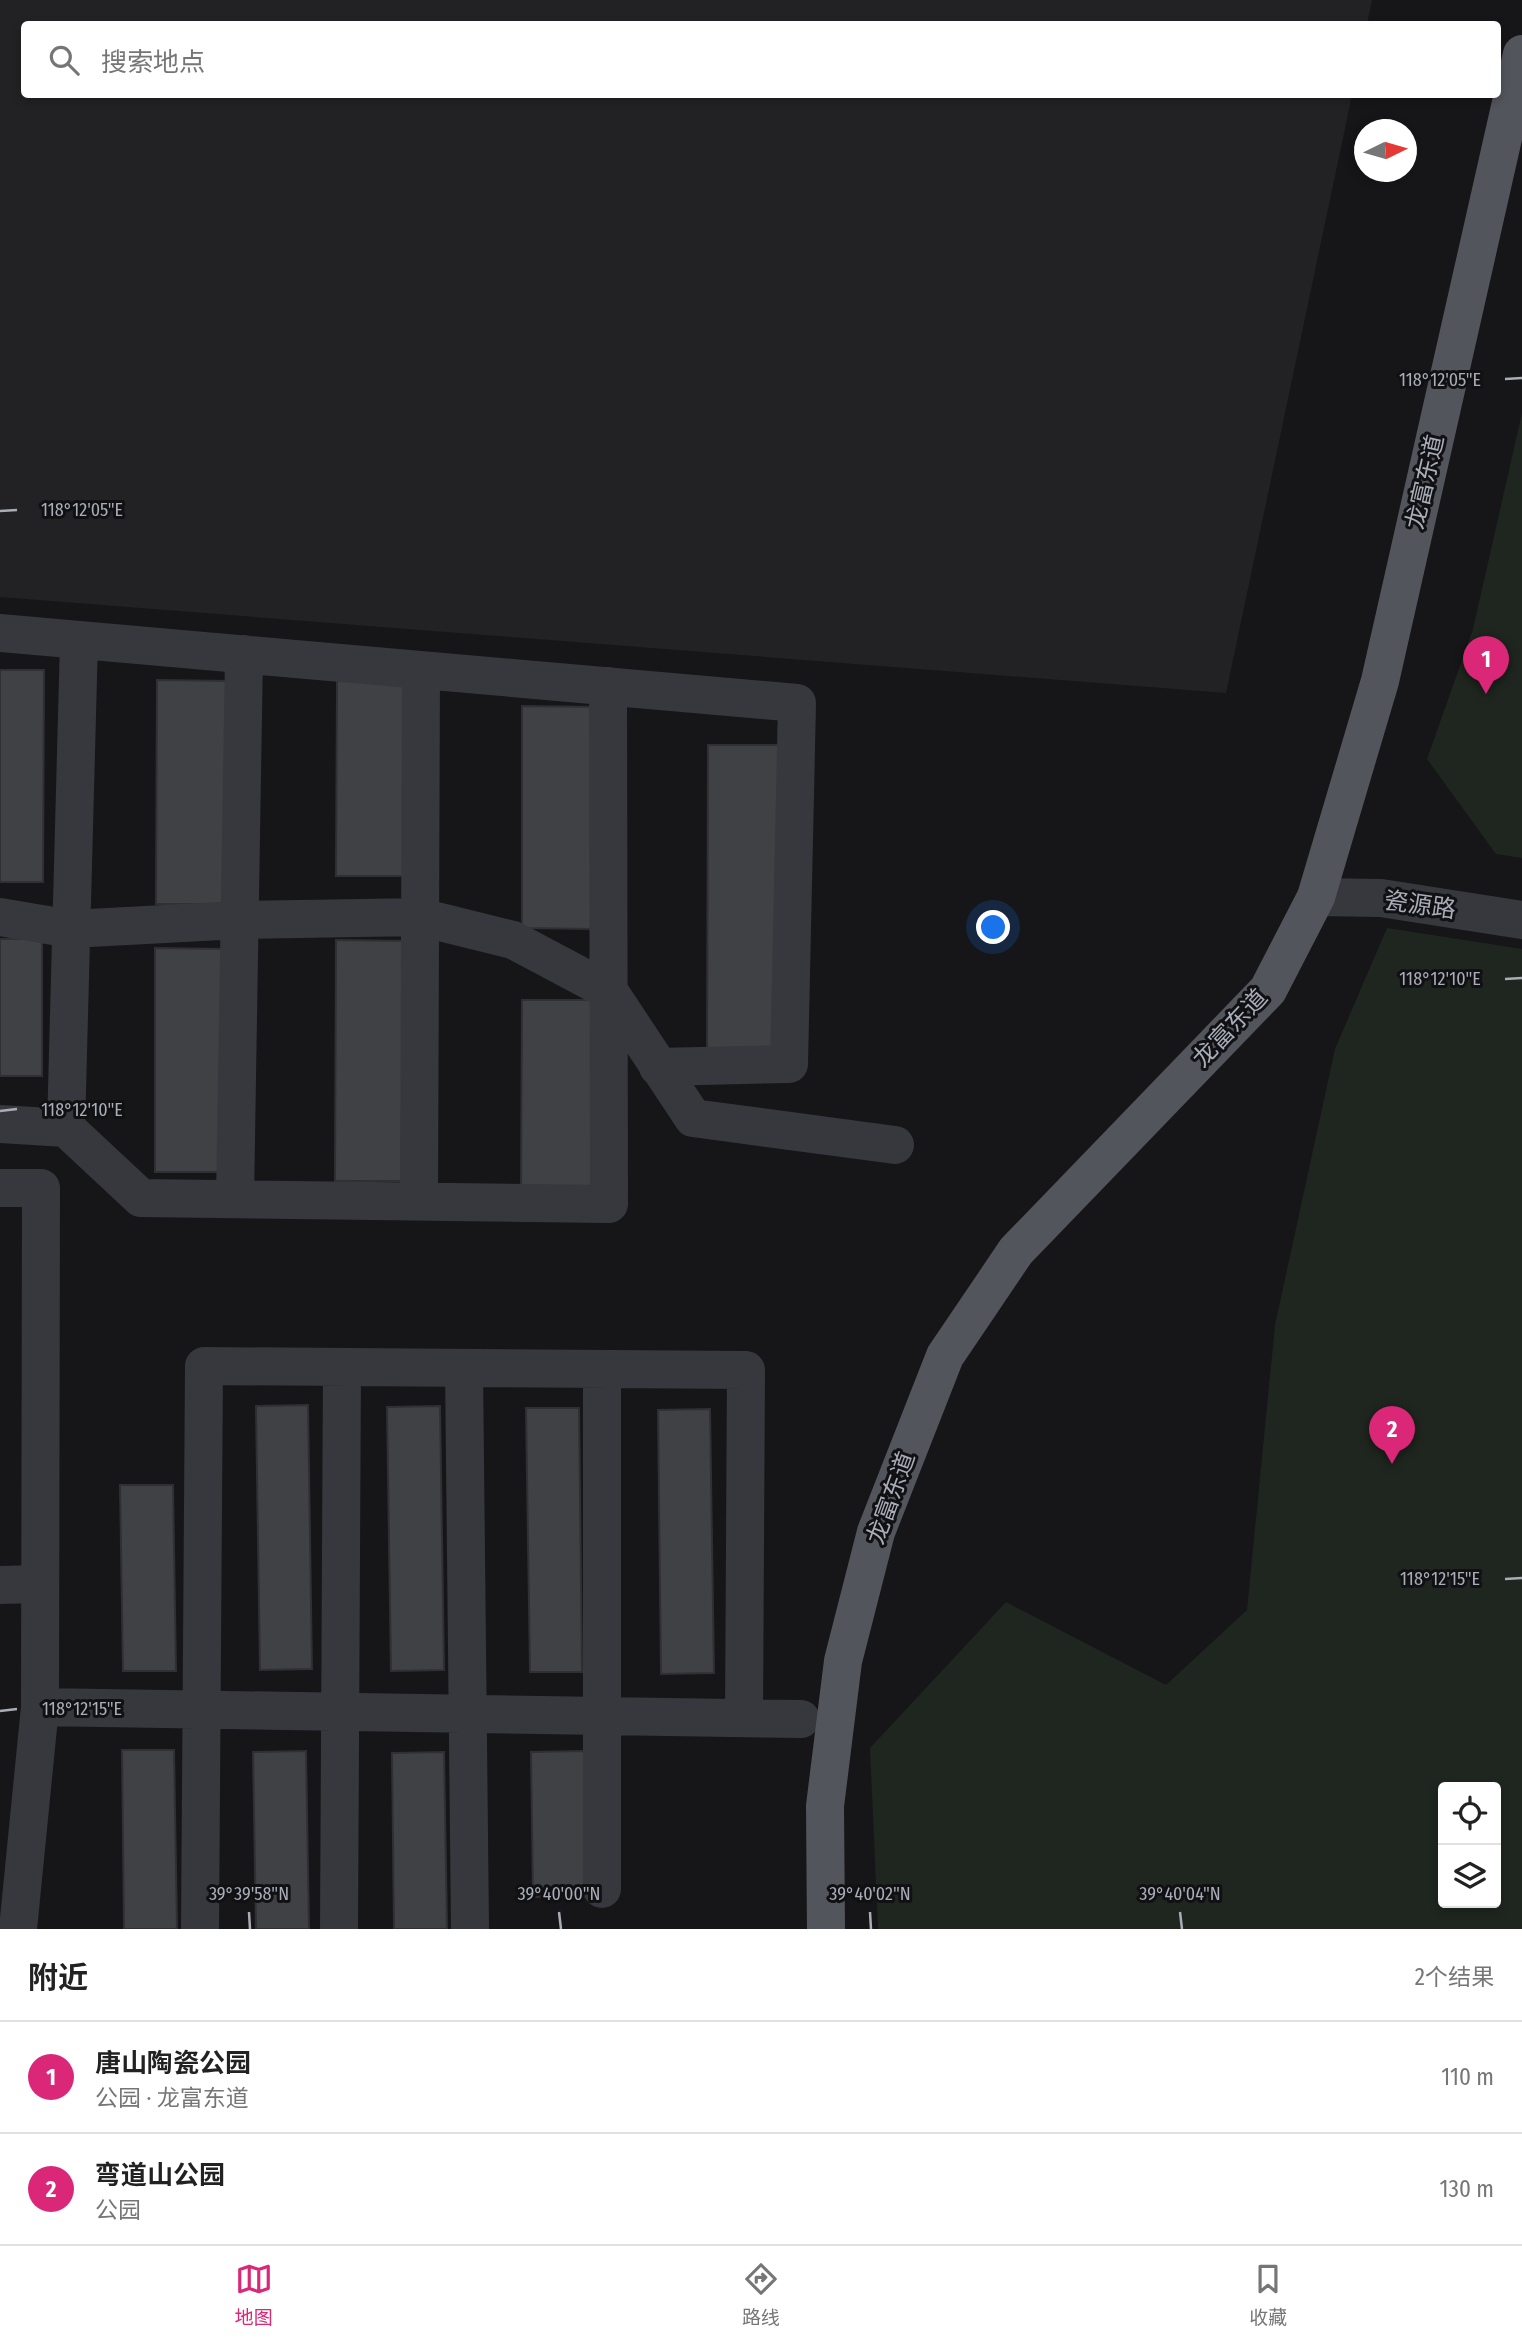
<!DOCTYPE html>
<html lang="zh">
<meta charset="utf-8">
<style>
body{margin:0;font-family:"Fira Sans Condensed","Noto Sans SC",sans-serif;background:#f6f6f6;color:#222}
.controls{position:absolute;right:21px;bottom:21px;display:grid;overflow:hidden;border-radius:7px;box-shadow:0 4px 10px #0003}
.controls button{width:63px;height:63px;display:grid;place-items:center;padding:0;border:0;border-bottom:2px solid #e0e0e0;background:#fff;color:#222;font:35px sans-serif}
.compass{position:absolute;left:1354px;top:119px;width:63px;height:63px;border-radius:50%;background:#fff;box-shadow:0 4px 10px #0003;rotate:85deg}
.you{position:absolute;left:994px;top:928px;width:24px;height:24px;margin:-18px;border:5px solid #fff;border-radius:50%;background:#1a73e8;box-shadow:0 0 0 10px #1a73e833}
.badge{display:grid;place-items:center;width:46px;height:46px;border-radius:50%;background:#db2777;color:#fff;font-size:23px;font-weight:700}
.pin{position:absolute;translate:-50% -58px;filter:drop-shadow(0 2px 4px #0008)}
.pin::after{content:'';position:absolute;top:37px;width:24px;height:21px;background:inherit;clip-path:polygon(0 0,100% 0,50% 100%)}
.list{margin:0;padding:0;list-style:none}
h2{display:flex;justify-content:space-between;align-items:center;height:91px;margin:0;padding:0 28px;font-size:30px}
h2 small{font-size:23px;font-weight:400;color:#767676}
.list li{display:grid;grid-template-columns:46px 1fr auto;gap:21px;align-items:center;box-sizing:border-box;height:112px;padding:0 28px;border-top:2px solid #e0e0e0}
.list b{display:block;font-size:26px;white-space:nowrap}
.list p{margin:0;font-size:23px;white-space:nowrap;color:#767676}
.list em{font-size:23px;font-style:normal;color:#767676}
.icon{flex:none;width:38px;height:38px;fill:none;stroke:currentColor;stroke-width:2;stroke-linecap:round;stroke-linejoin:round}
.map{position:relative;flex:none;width:1522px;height:1929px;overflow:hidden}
.search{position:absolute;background:#fff;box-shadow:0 4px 10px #0003;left:21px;right:21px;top:21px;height:77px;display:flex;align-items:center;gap:18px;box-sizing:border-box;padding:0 24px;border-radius:7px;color:#767676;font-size:26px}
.sheet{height:315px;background:#fff}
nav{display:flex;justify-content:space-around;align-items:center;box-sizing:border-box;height:98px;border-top:2px solid #e0e0e0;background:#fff;font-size:19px;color:#767676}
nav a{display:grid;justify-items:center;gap:4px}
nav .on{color:#db2777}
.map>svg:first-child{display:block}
.built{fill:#222225}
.green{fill:#1e261f;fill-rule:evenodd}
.building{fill:#404145;stroke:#303034;stroke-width:2}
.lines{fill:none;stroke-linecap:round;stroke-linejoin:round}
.minor{stroke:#37383d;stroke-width:38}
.major{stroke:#53555c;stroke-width:38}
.ticks{fill:none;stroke:#a8adb8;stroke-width:2.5}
.labels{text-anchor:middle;stroke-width:6;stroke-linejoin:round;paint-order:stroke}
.street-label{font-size:24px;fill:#a8adb8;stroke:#111113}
.ticks-label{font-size:18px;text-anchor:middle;fill:#a8adb8;stroke:#111113;stroke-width:6;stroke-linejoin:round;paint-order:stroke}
</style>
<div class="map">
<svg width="1522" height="1929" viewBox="0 0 1522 1929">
<rect width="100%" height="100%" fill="#161618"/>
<path class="built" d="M0,0H1372L1367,24H24V94L1352,95L1226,693L0,597Z"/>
<path class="green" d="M1522,413V858L1496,854L1427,759L1473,629Z
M1387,928L1522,949V1929H878L870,1748L1006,1602L1166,1685L1247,1610L1275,1325L1335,1049ZM1443,1787H1496V1903H1443Z"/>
<path class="building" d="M0,670H44L43,882H0Z
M157,680L230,681L229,904H156Z
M337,681H411L410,876H336Z
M522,706L596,707L595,929L522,928Z
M708,745H782L780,1069H707Z
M0,939H42V1076H0Z
M336,940L409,941L408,1181H335Z
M155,948L229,949L228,1172H155Z
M522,1000H595V1195L521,1194Z
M308,1405L312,1669L260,1670L256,1406Z
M440,1406L444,1670L391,1671L387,1407Z
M526,1408H579L582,1672H530Z
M710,1409L714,1673L661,1674L658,1410Z
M120,1485H173L176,1671H123Z
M122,1750H174L177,1929H124Z
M306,1751L309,1929H256L253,1752Z
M584,1751L586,1897H533L531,1752Z
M444,1752L447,1929H394L392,1753Z"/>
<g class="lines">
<path class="minor" d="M0,633L797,703L789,1064L658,1067
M1316,897L1381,898L1522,920
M0,917L71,929L239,920L420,917L513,940L609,991L693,1118L895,1145
M0,1124L66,1128L141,1198L609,1204L608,686
M66,1128L79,640
M0,1188H41L40,1707L18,1929
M235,1199L244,654
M419,1201L421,670
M464,1368L470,1929
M0,1585L40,1584
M40,1707L801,1719
M602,1889V1369
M200,1929L204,1366L746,1370L744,1718
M339,1929L342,1368"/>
<path class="major" d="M826,1929L825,1806L843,1661L876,1532L945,1356L1016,1251L1268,990L1316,897L1380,681L1522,54"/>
</g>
<path class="ticks" d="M1505,379L1522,378M0,511L17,510M1505,979L1522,978M0,1111L17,1109M1505,1579L1522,1578M0,1711L17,1709M249,1912L250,1929M559,1912L561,1929M870,1912L871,1929M1180,1912L1182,1929"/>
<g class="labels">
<g class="street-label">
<text transform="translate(1425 482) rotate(-77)" y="8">龙富东道</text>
<text transform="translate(1420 905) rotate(8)" y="8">瓷源路</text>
<text transform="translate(1230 1028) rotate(-47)" y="8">龙富东道</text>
<text transform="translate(891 1498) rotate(-70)" y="8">龙富东道</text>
</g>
</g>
<g class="ticks-label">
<text x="1440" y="386">118°12'05"E</text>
<text x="82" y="516">118°12'05"E</text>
<text x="1440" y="985">118°12'10"E</text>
<text x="82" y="1116">118°12'10"E</text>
<text x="1440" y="1585">118°12'15"E</text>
<text x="82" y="1715">118°12'15"E</text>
<text x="249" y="1900">39°39'58"N</text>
<text x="559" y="1900">39°40'00"N</text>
<text x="870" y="1900">39°40'02"N</text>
<text x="1180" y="1900">39°40'04"N</text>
</g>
</svg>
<div class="controls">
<button><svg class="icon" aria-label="locate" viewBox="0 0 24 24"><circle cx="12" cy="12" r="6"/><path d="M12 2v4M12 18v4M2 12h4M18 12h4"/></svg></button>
<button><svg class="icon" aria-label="layers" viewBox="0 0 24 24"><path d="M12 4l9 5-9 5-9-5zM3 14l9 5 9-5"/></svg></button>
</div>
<svg class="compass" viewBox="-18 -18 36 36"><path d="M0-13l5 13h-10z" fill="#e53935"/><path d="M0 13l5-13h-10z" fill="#767676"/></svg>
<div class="you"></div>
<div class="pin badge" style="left:1486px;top:694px">1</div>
<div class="pin badge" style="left:1392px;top:1464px">2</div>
<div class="search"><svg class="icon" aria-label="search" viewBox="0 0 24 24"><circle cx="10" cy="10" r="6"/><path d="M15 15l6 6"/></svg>搜索地点</div>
</div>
<section class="sheet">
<h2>附近<small>2个结果</small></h2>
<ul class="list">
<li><span class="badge">1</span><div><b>唐山陶瓷公园</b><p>公园 · 龙富东道</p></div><em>110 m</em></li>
<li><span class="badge">2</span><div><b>弯道山公园</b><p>公园</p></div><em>130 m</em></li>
</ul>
</section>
<nav>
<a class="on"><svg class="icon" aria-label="map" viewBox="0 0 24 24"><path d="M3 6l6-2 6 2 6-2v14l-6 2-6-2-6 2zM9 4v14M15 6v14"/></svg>地图</a>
<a><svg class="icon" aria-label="directions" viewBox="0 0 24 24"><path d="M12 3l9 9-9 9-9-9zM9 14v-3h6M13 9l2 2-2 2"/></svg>路线</a>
<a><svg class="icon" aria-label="saved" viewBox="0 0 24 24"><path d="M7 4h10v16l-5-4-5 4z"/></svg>收藏</a>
</nav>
